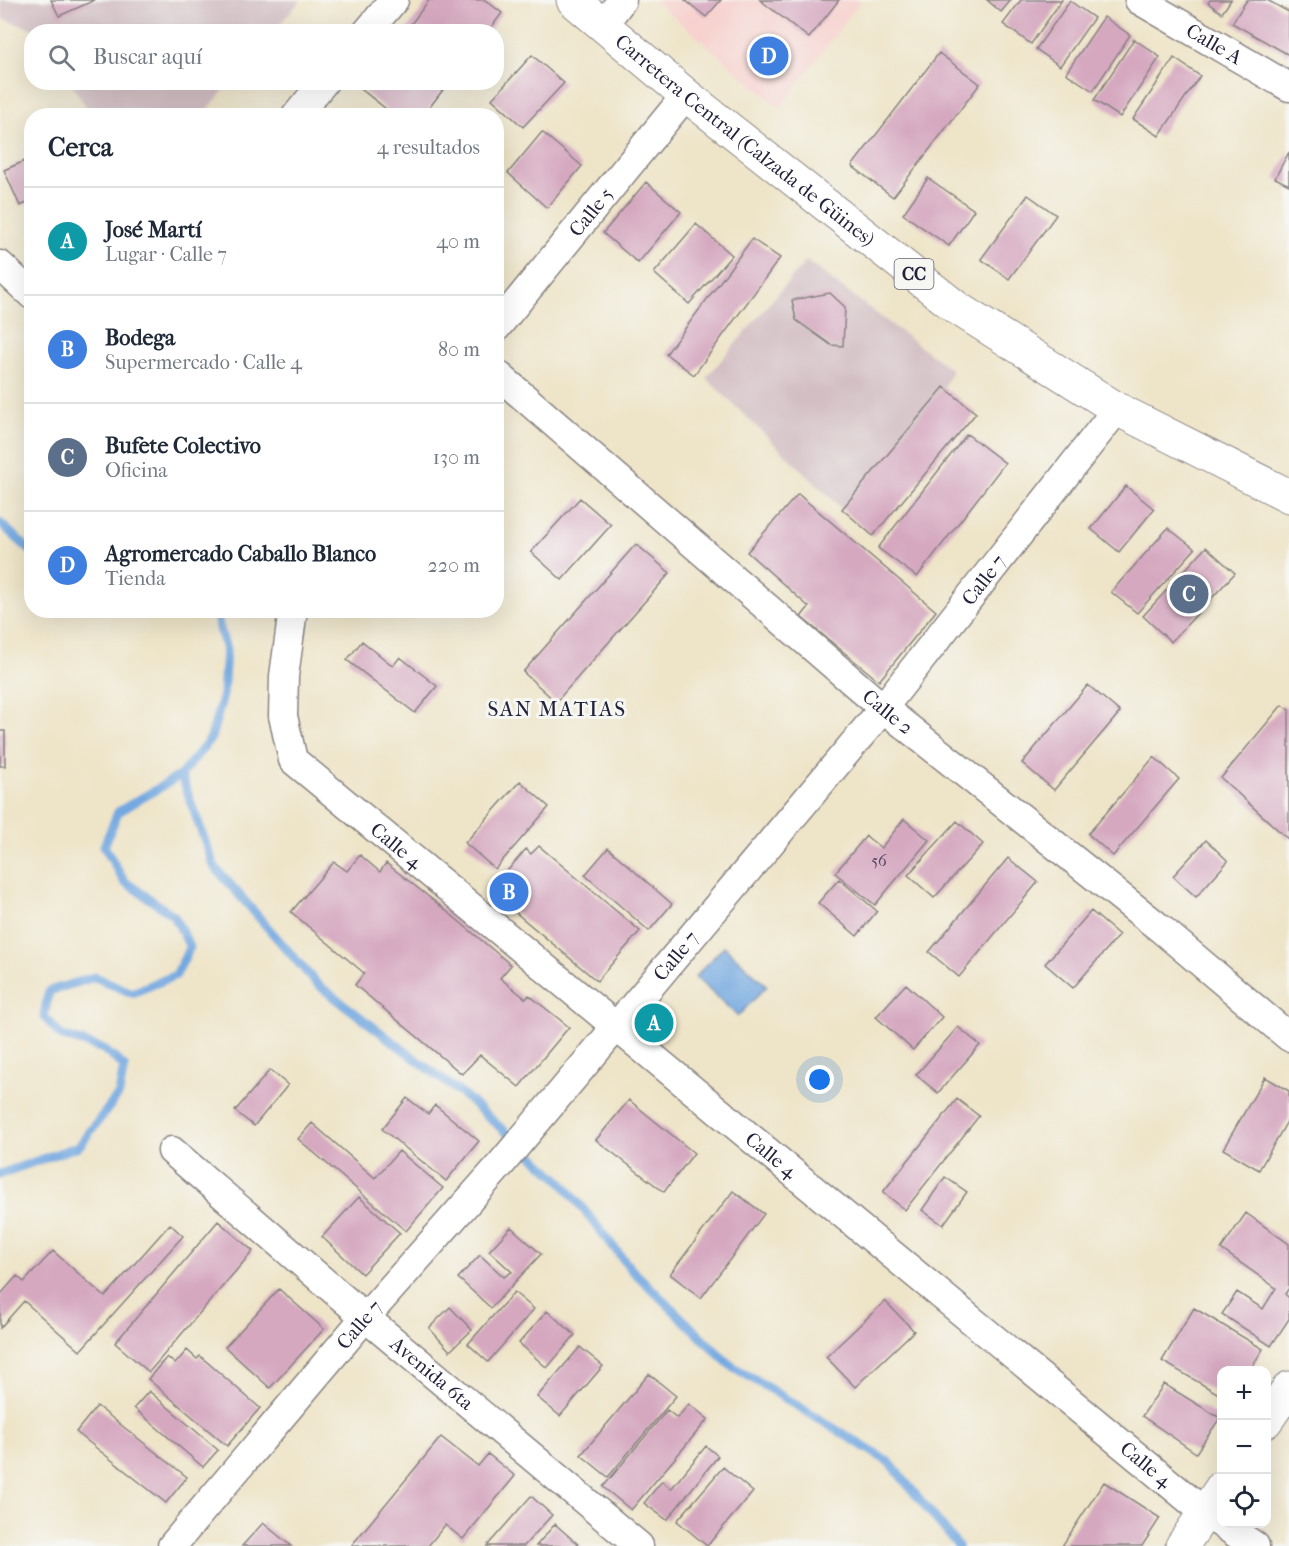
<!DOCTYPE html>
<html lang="es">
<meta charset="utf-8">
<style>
body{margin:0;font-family:"IM FELL French Canon",serif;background:#f2f2f3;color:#1f2937}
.controls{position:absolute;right:18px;bottom:18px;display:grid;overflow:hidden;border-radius:12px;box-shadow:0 6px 24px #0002}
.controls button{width:54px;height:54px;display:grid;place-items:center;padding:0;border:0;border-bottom:2px solid #e0e1e3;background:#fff;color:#1f2937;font:30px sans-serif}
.you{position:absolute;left:820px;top:1080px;width:21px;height:21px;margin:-15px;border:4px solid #fff;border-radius:50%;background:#1a73e8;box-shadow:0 0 0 9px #1a73e833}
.badge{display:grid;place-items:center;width:39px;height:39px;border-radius:50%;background:#111827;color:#fff;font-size:20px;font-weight:700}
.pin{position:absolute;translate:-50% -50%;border:3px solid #fff;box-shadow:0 2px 6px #0006}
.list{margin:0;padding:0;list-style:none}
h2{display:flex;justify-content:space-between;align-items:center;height:78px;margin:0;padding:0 24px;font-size:26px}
h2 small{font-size:20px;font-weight:400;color:#747a83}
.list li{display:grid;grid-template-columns:39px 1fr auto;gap:18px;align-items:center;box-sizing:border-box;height:108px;padding:0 24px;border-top:2px solid #e0e1e3}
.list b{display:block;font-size:22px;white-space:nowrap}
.list p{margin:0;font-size:20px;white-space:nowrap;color:#747a83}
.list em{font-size:20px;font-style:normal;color:#747a83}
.icon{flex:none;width:33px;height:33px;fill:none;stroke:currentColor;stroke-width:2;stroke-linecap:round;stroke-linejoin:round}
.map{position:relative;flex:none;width:1289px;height:1546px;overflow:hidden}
.search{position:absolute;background:#fff;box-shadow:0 6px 24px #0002;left:24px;top:24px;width:480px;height:66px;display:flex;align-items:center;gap:15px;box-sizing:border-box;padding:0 21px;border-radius:24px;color:#747a83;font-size:22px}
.panel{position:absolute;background:#fff;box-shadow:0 6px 24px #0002;left:24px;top:108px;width:480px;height:510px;border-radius:24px}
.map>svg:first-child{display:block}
.built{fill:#f7d0cd}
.industrial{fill:#d2bec3}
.water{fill:#73a8e0;stroke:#4a658e;stroke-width:1.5}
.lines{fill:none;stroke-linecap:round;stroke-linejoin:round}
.stream{stroke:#73a8e0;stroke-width:9}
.building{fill:#d5a8c0}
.minor-casing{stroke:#888382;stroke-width:31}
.tertiary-casing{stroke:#888382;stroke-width:35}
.primary-casing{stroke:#888382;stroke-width:35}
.minor{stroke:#fff;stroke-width:28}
.tertiary{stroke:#fff;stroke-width:33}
.primary{stroke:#fff;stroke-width:33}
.labels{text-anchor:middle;stroke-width:6;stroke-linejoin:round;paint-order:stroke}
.number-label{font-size:16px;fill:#4f445c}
.shield{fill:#f6f6f2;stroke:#626272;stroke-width:1.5}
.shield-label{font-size:18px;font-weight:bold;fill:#22223b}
.street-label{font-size:20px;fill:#22223b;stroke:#f6f6f2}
.neighbourhood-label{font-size:21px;letter-spacing:1.5px;fill:#22223b;stroke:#f6f6f2}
</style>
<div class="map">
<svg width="1289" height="1546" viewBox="0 0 1289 1546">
<rect width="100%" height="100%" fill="#f6f6f2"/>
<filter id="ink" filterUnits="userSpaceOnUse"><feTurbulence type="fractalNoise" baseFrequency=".0167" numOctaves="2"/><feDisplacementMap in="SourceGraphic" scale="12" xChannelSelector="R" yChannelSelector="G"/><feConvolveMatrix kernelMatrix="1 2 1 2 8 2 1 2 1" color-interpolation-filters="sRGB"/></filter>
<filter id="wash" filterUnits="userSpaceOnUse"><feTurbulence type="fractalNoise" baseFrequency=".008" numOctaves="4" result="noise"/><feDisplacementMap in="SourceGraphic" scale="24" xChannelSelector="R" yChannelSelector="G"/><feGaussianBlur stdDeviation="1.35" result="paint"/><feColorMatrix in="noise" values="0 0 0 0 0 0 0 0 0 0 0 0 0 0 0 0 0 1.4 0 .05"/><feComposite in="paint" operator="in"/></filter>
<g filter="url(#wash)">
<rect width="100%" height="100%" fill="#eee4c8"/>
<path class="built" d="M654,0H861L780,108Z"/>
<path class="industrial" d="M0,0H301L274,31H39L3,19Z
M71,83H230L202,116L91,115Z
M806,261L952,370L944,387L842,509L706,378Z"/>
<path class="water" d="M724,946L767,986L738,1016L695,977Z"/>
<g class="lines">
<path class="stream" d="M0,523L32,552
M181,775L214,866L317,984L467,1098L561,1181L631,1269L729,1364L889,1462L958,1546
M0,1174L79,1146L119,1094L124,1066L103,1049L60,1035L44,1016L49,991L95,977L132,993L176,975L190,947L174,916L124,881L104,846L118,812L181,775L211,738L223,695L226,650L215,610"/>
</g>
<g id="blocks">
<path class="building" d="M51,0H95L59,16Z
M429,0H485L502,13L488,32H405Z
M685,0H721L706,17Z
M760,0H839L809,38Z
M987,0H1011L1001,12Z
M1021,0H1062L1031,44L1003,24Z
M1210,0H1231L1222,13L1208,3Z
M1247,0H1267L1289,12V55L1232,23Z
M1070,1L1094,18L1060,66L1036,49Z
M1104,17L1130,35L1093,91L1066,73Z
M1134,39L1160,57L1120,117L1094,100Z
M939,53L980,84L893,197L852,166Z
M532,55L564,83L523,127L492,99Z
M1174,58L1200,76L1159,136L1133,119Z
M366,82H449L423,116H395L361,89Z
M542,132L582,166L547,208L508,173Z
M1289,152V185L1275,178Z
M32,158V201L20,206L4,170Z
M928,178L974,210L949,246L903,214Z
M646,182L681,212L638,263L603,233Z
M1028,195L1056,215L1009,279L981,259Z
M696,224L732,255L689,304L654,273Z
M752,239L780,258L694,375L666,354Z
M830,293L845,307L843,346L831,345L796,320L792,300Z
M944,387L976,413L873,536L842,509Z
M967,434L1005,463L917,577L878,548Z
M1126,486L1154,509L1119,552L1091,529Z
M798,494L936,611L879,681L801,617L809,607L747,552Z
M580,498L611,525L562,580L531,552Z
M1168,528L1195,549L1137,613L1111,592Z
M636,544L670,573L556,702L523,672Z
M1206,547L1235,573L1171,642L1143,616Z
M362,641L393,666L400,657L437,686L415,713L347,660Z
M1088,685L1120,712L1054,790L1022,763Z
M1282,705L1289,710V840L1221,778Z
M0,731H5V766H0Z
M1154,757L1179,779L1113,856L1088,834Z
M520,781L549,807L495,869L465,843Z
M904,819L929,840L875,905L835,873L866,836L881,848Z
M957,821L983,844L934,898L908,875Z
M1206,840L1228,861L1196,897L1173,876Z
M539,846L640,931L597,981L490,891L526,849L531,854Z
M608,848L672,904L649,931L585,875Z
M360,855L380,872L386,863L443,908L511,965L500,978L526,999L529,995L569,1027L519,1087L480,1055L462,1074L355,985L364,973L291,912L334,862L347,871Z
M1008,858L1038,882L959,977L929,952Z
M839,879L877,911L857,936L818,903Z
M1091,911L1119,935L1073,988L1045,964Z
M906,984L942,1017L913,1050L876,1017Z
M958,1027L980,1045L938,1093L916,1075Z
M270,1070L288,1085L254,1126L235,1111Z
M1265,1077L1289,1091V1118L1259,1170L1223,1149Z
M407,1098L428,1114L435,1105L479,1141L446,1181L382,1129Z
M957,1099L979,1116L905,1210L883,1192Z
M629,1100L694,1153L664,1192L596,1140Z
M312,1123L375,1178L399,1151L443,1188L406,1231L298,1139Z
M945,1177L967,1192L943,1225L922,1210Z
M733,1191L764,1214L701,1298L670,1274Z
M359,1197L400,1233L362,1274L322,1237Z
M1246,1213L1289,1244V1288L1285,1294L1289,1298V1319L1271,1346L1222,1314L1237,1292L1263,1309L1276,1288L1221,1249Z
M218,1221L253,1251L149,1372L115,1343Z
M170,1224L183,1236L80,1351L24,1301L0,1328V1295L17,1276L24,1282L53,1251L105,1297Z
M511,1227L541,1254L491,1308L458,1278L480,1255L504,1277L512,1272L489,1251Z
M279,1289L324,1329L270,1388L225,1347Z
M514,1292L534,1309L488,1362L468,1344Z
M885,1301L914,1331L855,1387L826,1357Z
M450,1307L472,1330L450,1351L429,1328Z
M1194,1308L1263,1349L1250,1370H1222V1396L1162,1361Z
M547,1311L575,1335L547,1368L519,1343Z
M580,1347L603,1366L560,1416L537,1397Z
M187,1350L197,1359L200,1356L260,1408L227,1446L148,1379L167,1357L175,1364Z
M649,1374L676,1396L608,1477L581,1455Z
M1164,1384L1220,1418L1196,1453L1142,1416Z
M149,1391L218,1450L203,1467L134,1408Z
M689,1404L708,1419L631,1510L603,1487L667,1410L677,1418Z
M97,1406L187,1477L166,1503L76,1432Z
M441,1437L478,1466L488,1454L515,1476L463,1539L445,1525L428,1546H351Z
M706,1446L718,1456L667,1520L644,1503L662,1481L671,1489Z
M723,1467L753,1492L707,1546L677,1521Z
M1104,1482L1160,1518L1142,1546H1062Z
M531,1496L552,1515L524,1546H487Z
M263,1523L291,1546H242Z
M555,1524L580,1546H536Z"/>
</g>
</g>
<g filter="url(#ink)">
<use href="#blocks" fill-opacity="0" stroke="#888382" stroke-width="1.5"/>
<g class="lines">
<g class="minor-casing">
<g id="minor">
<path id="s1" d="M1139,0L1289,87"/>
<path d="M603,25L622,0"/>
<path d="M367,32L394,0"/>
<path d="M296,116L324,82"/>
<path d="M0,265L32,295"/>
<path id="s2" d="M496,328L686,95"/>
<path id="s3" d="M496,373L883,708L1161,929L1289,1037"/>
<path id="s4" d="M293,610L284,676L283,716L293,760L1204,1512L1255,1546"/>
<path id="s5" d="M172,1151L366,1318L639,1546"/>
<path id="s6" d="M172,1546L356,1328L501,1164L876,717L1117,409"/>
</g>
</g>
<g class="tertiary-casing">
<path id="tertiary" d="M1266,1421L1289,1388
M1182,1546L1222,1487"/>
</g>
<g class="primary-casing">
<g id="primary">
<path id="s7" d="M573,0L686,95L957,308L1117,409L1289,496"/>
</g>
</g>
<use href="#minor" class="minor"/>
<use href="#tertiary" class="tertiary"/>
<use href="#primary" class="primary"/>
</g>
</g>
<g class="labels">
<g class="number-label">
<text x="879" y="866">56</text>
</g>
<rect class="shield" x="894.5" y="259" width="39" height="30" rx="4.5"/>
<g class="shield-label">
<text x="914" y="280">CC</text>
</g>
<g class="street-label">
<text dy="7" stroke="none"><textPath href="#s1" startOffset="87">Calle A</textPath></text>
<text dy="7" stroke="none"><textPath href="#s7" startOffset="222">Carretera Central (Calzada de Güines)</textPath></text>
<text dy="7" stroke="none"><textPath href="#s2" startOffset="150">Calle 5</textPath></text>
<text dy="7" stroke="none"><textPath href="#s6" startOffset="1262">Calle 7</textPath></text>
<text dy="7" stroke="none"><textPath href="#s3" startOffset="518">Calle 2</textPath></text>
<text dy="7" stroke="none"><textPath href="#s4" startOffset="286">Calle 4</textPath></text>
<text dy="7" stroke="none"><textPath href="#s6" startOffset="776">Calle 7</textPath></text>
<text dy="7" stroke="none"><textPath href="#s4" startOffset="772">Calle 4</textPath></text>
<text dy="7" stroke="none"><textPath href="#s6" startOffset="290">Calle 7</textPath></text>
<text dy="7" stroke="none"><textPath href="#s5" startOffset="342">Avenida 6ta</textPath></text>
<text dy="7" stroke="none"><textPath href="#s4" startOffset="1258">Calle 4</textPath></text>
</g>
<g class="neighbourhood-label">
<text x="557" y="716">SAN MATIAS</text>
</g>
</g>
</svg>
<div class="controls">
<button>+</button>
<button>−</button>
<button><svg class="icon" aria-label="locate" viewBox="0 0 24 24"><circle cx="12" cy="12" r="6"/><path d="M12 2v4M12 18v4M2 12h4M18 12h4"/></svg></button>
</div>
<div class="you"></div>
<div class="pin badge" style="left:654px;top:1023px;background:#0f9aa8">A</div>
<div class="pin badge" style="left:509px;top:892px;background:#3f7fe0">B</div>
<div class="pin badge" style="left:1189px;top:594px;background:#5c6f8a">C</div>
<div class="pin badge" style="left:769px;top:56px;background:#3f7fe0">D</div>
<div class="search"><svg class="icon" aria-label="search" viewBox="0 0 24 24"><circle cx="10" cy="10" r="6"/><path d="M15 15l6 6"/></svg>Buscar aquí</div>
<section class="panel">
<h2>Cerca<small>4 resultados</small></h2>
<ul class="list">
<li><span class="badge" style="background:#0f9aa8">A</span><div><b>José Martí</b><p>Lugar · Calle 7</p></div><em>40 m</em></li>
<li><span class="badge" style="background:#3f7fe0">B</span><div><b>Bodega</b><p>Supermercado · Calle 4</p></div><em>80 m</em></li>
<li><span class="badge" style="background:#5c6f8a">C</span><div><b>Bufete Colectivo</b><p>Oficina</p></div><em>130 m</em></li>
<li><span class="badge" style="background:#3f7fe0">D</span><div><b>Agromercado Caballo Blanco</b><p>Tienda</p></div><em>220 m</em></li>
</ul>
</section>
</div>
